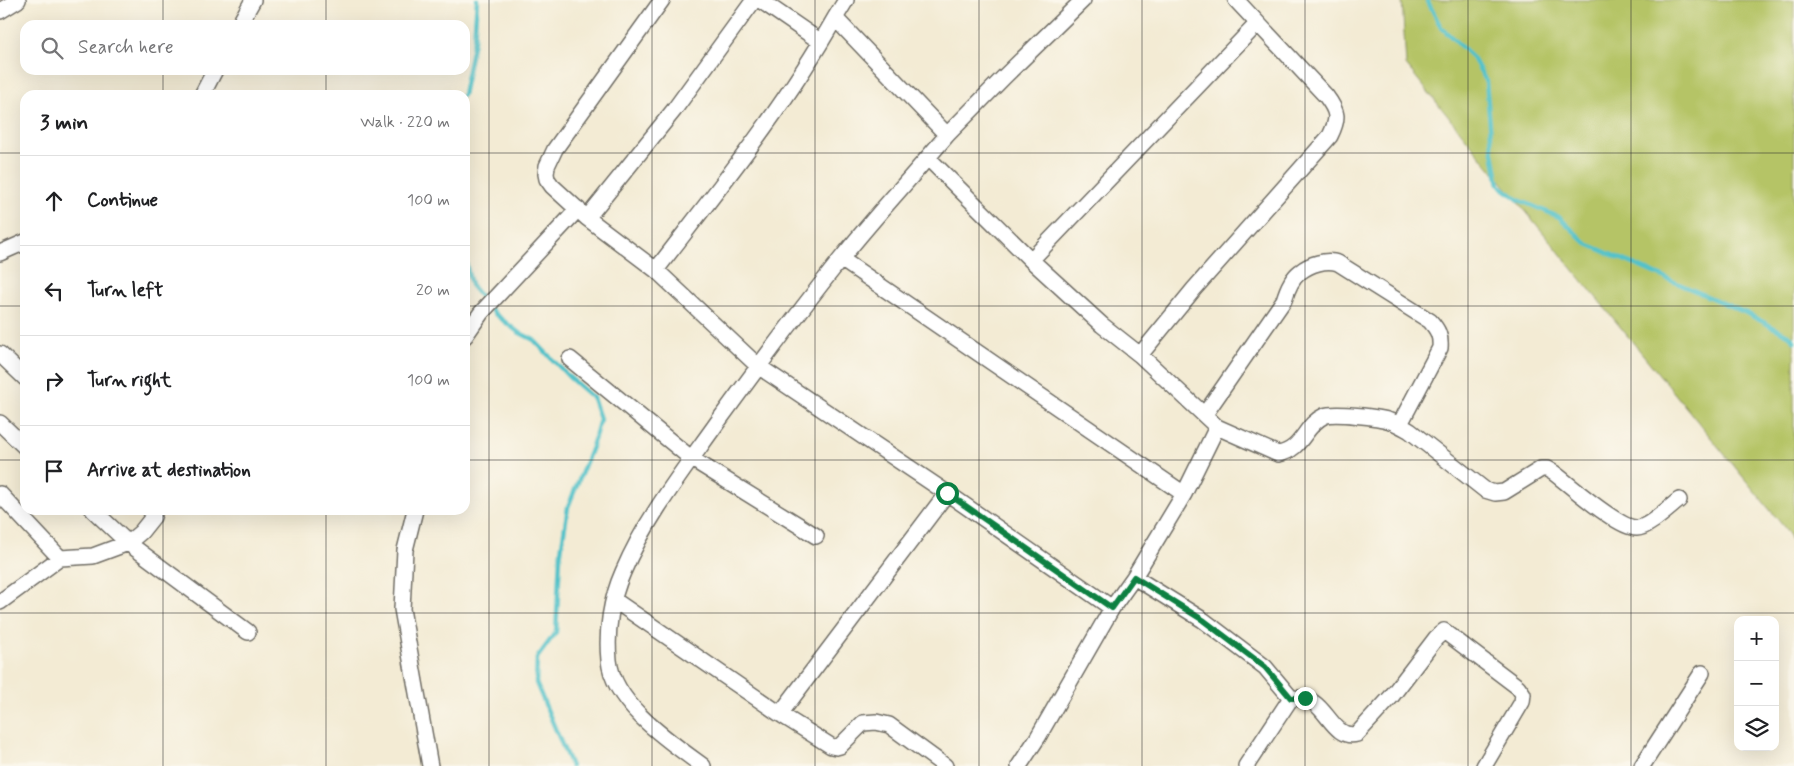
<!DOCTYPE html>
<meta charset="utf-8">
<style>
body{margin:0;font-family:Mynerve,sans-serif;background:#f6f6f6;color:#202124}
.controls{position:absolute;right:15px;bottom:15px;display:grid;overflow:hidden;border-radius:10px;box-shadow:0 5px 20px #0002}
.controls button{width:45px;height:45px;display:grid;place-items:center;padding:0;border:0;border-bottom:1px solid #e0e0e0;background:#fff;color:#202124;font:25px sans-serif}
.stop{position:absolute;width:15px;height:15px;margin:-11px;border:4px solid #0b8043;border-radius:50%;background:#fff}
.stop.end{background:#0b8043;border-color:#fff;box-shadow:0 1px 5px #0008}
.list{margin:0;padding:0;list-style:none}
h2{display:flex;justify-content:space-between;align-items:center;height:65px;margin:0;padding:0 20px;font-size:21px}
h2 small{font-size:16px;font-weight:400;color:#757577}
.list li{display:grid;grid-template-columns:32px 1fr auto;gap:15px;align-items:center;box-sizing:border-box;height:90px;padding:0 20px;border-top:1px solid #e0e0e0}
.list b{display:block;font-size:19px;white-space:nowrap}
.list em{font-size:16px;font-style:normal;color:#757577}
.icon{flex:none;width:28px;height:28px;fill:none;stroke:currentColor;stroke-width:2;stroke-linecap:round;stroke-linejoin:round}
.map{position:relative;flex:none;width:1794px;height:766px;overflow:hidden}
.search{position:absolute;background:#fff;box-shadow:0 5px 20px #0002;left:20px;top:20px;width:450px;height:55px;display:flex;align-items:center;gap:12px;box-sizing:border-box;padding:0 18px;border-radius:15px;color:#757577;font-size:19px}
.panel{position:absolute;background:#fff;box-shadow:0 5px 20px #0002;left:20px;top:90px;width:450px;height:425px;border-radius:15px}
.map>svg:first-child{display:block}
.green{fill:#b5c466;stroke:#707848}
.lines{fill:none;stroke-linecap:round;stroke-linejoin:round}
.stream{stroke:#54c2c9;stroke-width:4.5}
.minor-casing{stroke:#716e66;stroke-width:18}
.minor{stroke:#fff;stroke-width:15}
.route{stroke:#0b8043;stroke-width:6}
.grid{fill:none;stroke:#2b2b2b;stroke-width:1;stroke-opacity:0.55}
</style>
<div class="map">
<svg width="1794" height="766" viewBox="0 0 1794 766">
<rect width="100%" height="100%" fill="#fbf7ec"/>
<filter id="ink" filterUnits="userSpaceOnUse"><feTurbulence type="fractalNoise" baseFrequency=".02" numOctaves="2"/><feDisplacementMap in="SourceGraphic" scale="10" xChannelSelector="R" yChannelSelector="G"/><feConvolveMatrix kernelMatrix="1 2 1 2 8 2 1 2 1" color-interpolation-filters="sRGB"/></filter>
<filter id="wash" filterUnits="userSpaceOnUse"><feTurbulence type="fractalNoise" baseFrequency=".0096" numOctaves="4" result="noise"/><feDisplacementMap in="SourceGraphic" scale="20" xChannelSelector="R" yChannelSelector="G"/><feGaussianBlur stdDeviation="1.12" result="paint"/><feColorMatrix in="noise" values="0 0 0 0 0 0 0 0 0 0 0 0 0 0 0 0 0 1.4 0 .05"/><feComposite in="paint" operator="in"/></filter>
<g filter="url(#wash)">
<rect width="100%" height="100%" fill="#f3ebd4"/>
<path class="green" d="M1402,0H1794V553L1788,532L1406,65Z"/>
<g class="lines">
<path class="stream" d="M1427,0L1441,27L1473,58L1486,81L1492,147L1499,185L1519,200L1559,217L1587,244L1746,313L1790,336L1794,341
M463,95L474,40L477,0
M465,259L471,285L495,314L518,332L534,340L569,377L593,398L600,419L592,447L568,507L560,558L556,632L537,658L536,683L571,766"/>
</g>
</g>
<g filter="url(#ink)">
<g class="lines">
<g class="minor-casing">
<path id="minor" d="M662,0L555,149L547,166L546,174L547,179L552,186L587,218L656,270L758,366L947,493L1112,608
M760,0L821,42
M0,11L18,0
M239,25L253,0
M202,95L215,70
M947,135L1004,77L1083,0
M928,158L1031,260L1102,325L1140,355L1217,427L1184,494
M587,218L674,110L754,0
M0,253L25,242
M841,259L1184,494L1134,577L1112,608L1038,737L1019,766
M1031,260L1257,24
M656,270C719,188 784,108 835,18
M465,336L481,313L578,209
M0,354L25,378
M1140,355L1194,289L1330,136C1339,118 1338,112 1326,96L1236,0
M570,359L692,459L816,536
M1205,414L1284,300C1287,290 1292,278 1300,272C1310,264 1326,259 1338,263L1430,321C1438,330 1441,336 1440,348L1400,424
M0,423L25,447
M1217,427L1278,454C1303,450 1304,425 1324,416C1333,412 1380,417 1390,421C1397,423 1403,427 1410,431L1485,490L1495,493L1504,492L1541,469H1547L1554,473C1570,485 1619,529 1637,528C1648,528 1670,507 1679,500
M0,494L60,558
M93,510L128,543L248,632
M415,510L405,550L402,609L430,766
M1134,577L1203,620L1265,667L1291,698L1246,766
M614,600L780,714L831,746L836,747L840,746L863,723L876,722L889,725L945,766
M0,602L60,558L93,556L128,543L141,532L153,517L155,510
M1291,698C1300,698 1307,698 1314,703C1328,712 1337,740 1357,734L1391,697L1436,638L1444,631L1518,687L1523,694L1522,702L1484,766
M780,714L947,493
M703,766C670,742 613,704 609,660C606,631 611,599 623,572C646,518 683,471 717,423C757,368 798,313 840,260C874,217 912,177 947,135L835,18L846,0
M1642,766L1702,673"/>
</g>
<use href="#minor" class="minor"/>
</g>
</g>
<g class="lines" filter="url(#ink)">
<path class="route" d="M947,493L1112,608L1134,577L1203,620L1265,667L1291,698H1305"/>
</g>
<path class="grid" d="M163,0V25M326,0V25M489,0V766M652,0V766M815,0V766M979,0V766M1142,0V766M1305,0V766M1468,0V766M1631,0V766M163,70V95M326,70V95M0,153H25M465,153H1794M0,306H25M465,306H1794M0,460H25M465,460H1794M163,510V766M326,510V766M0,613H1794"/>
</svg>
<div class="controls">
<button>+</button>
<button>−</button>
<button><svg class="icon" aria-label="layers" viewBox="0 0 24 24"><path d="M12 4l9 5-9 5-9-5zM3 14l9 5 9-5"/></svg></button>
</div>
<div class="stop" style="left:947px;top:493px"></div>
<div class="stop end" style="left:1305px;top:698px"></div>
<div class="search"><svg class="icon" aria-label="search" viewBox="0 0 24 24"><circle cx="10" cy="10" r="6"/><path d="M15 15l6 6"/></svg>Search here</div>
<section class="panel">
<h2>3 min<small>Walk · 220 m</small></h2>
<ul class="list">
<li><svg class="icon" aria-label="ahead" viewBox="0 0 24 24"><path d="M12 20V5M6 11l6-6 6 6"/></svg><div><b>Continue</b></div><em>100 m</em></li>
<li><svg class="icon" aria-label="left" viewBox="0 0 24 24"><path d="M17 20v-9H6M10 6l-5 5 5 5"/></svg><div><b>Turn left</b></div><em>20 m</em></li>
<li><svg class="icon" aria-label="right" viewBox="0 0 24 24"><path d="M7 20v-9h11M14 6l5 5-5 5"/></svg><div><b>Turn right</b></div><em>100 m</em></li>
<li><svg class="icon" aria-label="arrive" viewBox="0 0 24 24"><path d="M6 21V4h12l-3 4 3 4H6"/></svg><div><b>Arrive at destination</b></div></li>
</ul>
</section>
</div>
